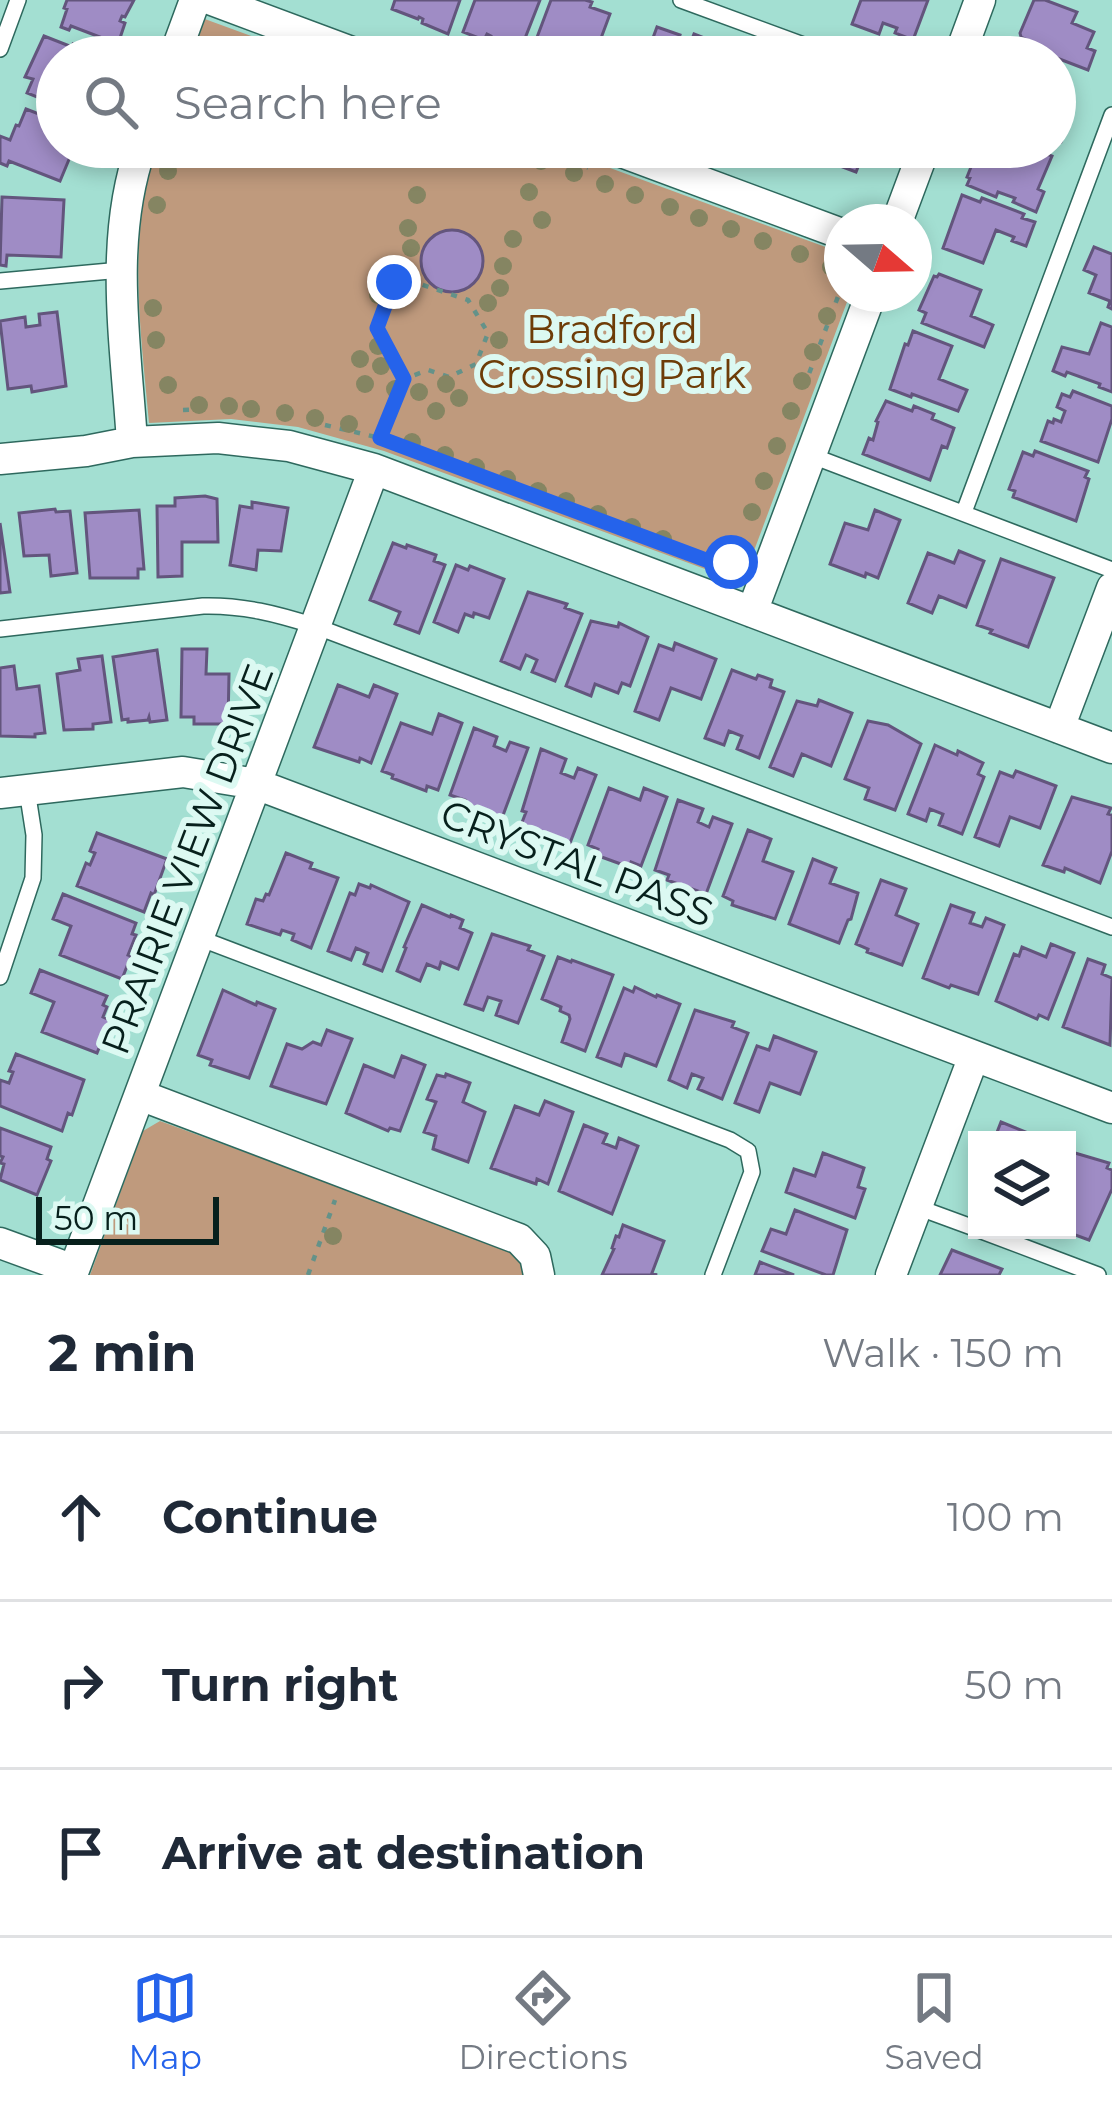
<!DOCTYPE html>
<meta charset="utf-8">
<style>
body{margin:0;font-family:Montserrat,sans-serif;background:#f6f6f7;color:#1f2937}
.controls{position:absolute;right:36px;bottom:36px;display:grid;overflow:hidden;border-radius:0px;box-shadow:0 6px 18px #0003}
.controls button{width:108px;height:108px;display:grid;place-items:center;padding:0;border:0;border-bottom:3px solid #e0e1e3;background:#fff;color:#1f2937;font:60px sans-serif}
.compass{position:absolute;left:824px;top:204px;width:108px;height:108px;border-radius:50%;background:#fff;box-shadow:0 6px 18px #0003;rotate:110deg}
.scale{position:absolute;left:36px;bottom:30px;width:183px;box-sizing:border-box;padding-left:12px;border:6px solid #07201c;border-top:0;font-size:33px;line-height:42px;white-space:nowrap;color:#07201c;-webkit-text-stroke:9px #dcf9f2;paint-order:stroke}
.stop{position:absolute;width:36px;height:36px;margin:-27px;border:9px solid #2563eb;border-radius:50%;background:#fff}
.stop.end{background:#2563eb;border-color:#fff;box-shadow:0 3px 12px #0008}
.list{margin:0;padding:0;list-style:none}
h2{display:flex;justify-content:space-between;align-items:center;height:156px;margin:0;padding:0 48px;font-size:51px}
h2 small{font-size:39px;font-weight:400;color:#747a83}
.list li{display:grid;grid-template-columns:78px 1fr auto;gap:36px;align-items:center;box-sizing:border-box;height:168px;padding:0 48px;border-top:3px solid #e0e1e3}
.list b{display:block;font-size:45px;white-space:nowrap}
.list em{font-size:39px;font-style:normal;color:#747a83}
.icon{flex:none;width:66px;height:66px;fill:none;stroke:currentColor;stroke-width:2;stroke-linecap:round;stroke-linejoin:round}
.map{position:relative;flex:none;width:1112px;height:1275px;overflow:hidden}
.search{position:absolute;background:#fff;box-shadow:0 6px 18px #0003;left:36px;right:36px;top:36px;height:132px;display:flex;align-items:center;gap:30px;box-sizing:border-box;padding:0 42px;border-radius:66px;color:#747a83;font-size:45px}
.sheet{height:660px;background:#fff}
nav{display:flex;justify-content:space-around;align-items:center;box-sizing:border-box;height:168px;border-top:3px solid #e0e1e3;background:#fff;font-size:33px;color:#747a83}
nav a{display:grid;justify-items:center;gap:6px}
nav .on{color:#2563eb}
.map>svg:first-child{display:block}
.green{fill:#bf9a7d}
.building{fill:#9f8cc5;stroke:#63557d;stroke-width:3}
.lines{fill:none;stroke-linecap:round;stroke-linejoin:round}
.lane-casing{stroke:#2e695e;stroke-width:18}
.street-casing{stroke:#2e695e;stroke-width:33}
.path{stroke:#649289;stroke-width:4.5;stroke-dasharray:6 9;stroke-linecap:butt}
.lane{stroke:#fff;stroke-width:15}
.street{stroke:#fff;stroke-width:30}
.tree{fill:#858562}
.route{stroke:#2563eb;stroke-width:15}
.labels{text-anchor:middle;stroke-width:12;stroke-linejoin:round;paint-order:stroke}
.park-label{font-size:39px;fill:#6d3c07;stroke:#dcf9f2}
.street-label{font-size:39px;fill:#07201c;stroke:#dcf9f2}
</style>
<div class="map">
<svg width="1112" height="1275" viewBox="0 0 1112 1275">
<rect width="100%" height="100%" fill="#a3dfd2"/>
<path class="green" d="M202,18L309,57H189Z
M157,147H553L842,253V294H850L749,564L724,576L384,451L298,427L231,419L149,423C141,331 126,236 157,147Z
M160,1121L513,1251L522,1261L524,1275H90L143,1131Z"/>
<path class="building" d="M67,0H134L125,17L122,16L120,21L125,23L118,44L71,26L69,30L61,27L67,9L64,8Z
M395,0H460L448,34L422,23L423,19L419,17L418,19L392,9Z
M475,0H540L520,51L490,40L491,36L487,34L484,40L463,32Z
M551,0H585L592,2L590,7L610,14L594,57L530,56Z
M861,0H928L913,40L895,33L897,28L883,23L879,34L852,24Z
M1034,0H1045L1077,12L1072,23L1094,32L1087,48L1095,51L1088,70L1023,45L1025,39L1021,37L1020,33Z
M657,27L680,35L673,57H611L617,42L647,54Z
M694,34L720,44L715,57H685Z
M44,36L72,47L73,44L102,57H57V105L27,93L33,79L25,77Z
M1055,107L1070,119L1061,142L1055,140Z
M26,109L44,116L45,112L57,117V147H72L68,156L70,157L60,181L9,161L7,166L0,163V136L10,140L16,125L19,126Z
M766,147H793L789,158L765,150Z
M808,147H866L856,172L827,161L825,165L803,159Z
M979,147H1030L1052,156L1038,189L1044,192L1036,212L1013,202L1015,198L998,192L996,197L967,185L970,178L967,177Z
M962,195L980,202L982,198L1024,214L1022,218L1035,222L1026,246L1012,241L1014,237L996,230L983,263L943,248Z
M2,197L64,200L61,257L7,255L6,266L0,265Z
M421 261a31 31 0 1 1 62 0a31 31 0 1 1-62 0Z
M1094,247L1112,254V309L1108,307L1110,301L1089,293L1096,275L1084,270Z
M939,274L981,290L971,316L993,325L984,347L922,323L926,313L919,310L934,276L937,277Z
M57,312L66,386L32,392L31,386L8,389L0,321L25,317L26,327L40,325L39,314Z
M1101,323L1112,327V392L1099,387L1100,384L1067,372L1065,376L1053,371L1062,347L1089,354Z
M913,331L952,346L939,379L967,390L958,411L912,394L911,397L890,389L905,344L908,345Z
M1073,391L1112,406V419L1098,462L1041,441L1048,421L1053,423L1054,419L1061,422L1065,411L1057,407L1062,394L1070,397Z
M886,401L912,411L914,406L934,414L932,419L954,428L947,448L942,446L930,480L863,454L869,438L873,440L878,422L876,421Z
M1035,451L1088,471L1085,477L1089,479L1076,521L1013,497L1015,491L1009,489L1023,452L1033,456Z
M205,496L217,499L218,542H182V576L158,577L157,506H175V498Z
M252,502L288,508L281,551L258,550L256,570L230,565L240,506L252,508Z
M55,509L56,512L70,511L77,573L51,576L49,555L24,556L19,513Z
M139,510L144,569H138V578H90L85,513Z
M875,510L900,520L878,578L866,573L865,577L830,564L845,523L868,530Z
M0,523L10,592L0,593Z
M393,543L406,548L407,545L436,555L434,561L445,565L419,633L395,624L400,612L370,600Z
M959,551L984,561L966,607L939,596L932,613L908,603L928,553L954,563Z
M1001,559L1054,578L1028,647L990,633L992,630L977,625Z
M456,565L468,570L470,566L504,579L489,618L474,613L473,617L465,614L458,632L434,622Z
M528,592L567,604L565,608L582,614L555,681L532,672L537,660L526,655L520,669L501,661Z
M591,621L618,627L619,623L648,637L630,686L622,683L618,693L595,684L591,696L566,686Z
M675,643L716,659L701,699L671,688L659,720L635,711L659,645L673,650Z
M182,649H207L206,674H229L228,724H194V717H181Z
M157,650L167,720L150,722L149,717L148,720L128,722V719L122,720L113,657Z
M102,656L111,722L93,724V729L64,730L57,674L80,670L78,659Z
M14,666L17,689L39,686L45,733L35,734V737L0,736V668Z
M732,670L756,679L758,675L772,680L770,687L784,692L759,758L737,749L742,736L729,731L724,745L705,738Z
M338,685L369,697L374,685L397,694L371,763L360,758L359,762L314,747Z
M819,700L852,713L831,766L802,754L793,776L770,767L797,701L817,706Z
M439,714L462,723L438,790L427,786L426,791L392,778L393,775L382,771L401,723L432,734Z
M868,721L888,725L921,744L895,810L865,799L869,788L845,779Z
M474,728L497,737L494,746L506,751L510,742L528,748L502,818L463,803L465,800L450,795Z
M935,745L957,755L958,751L983,763L978,774L984,777L962,834L939,825L943,814L930,809L926,821L908,814Z
M541,749L566,759L561,773L574,778L578,768L596,775L570,843L521,825L526,812L522,811Z
M1016,771L1056,786L1040,828L1010,817L999,846L975,837L1000,772L1013,777Z
M609,788L640,800L644,788L667,797L641,866L631,862L629,867L596,855L598,849L588,845Z
M1072,797L1111,808L1108,814L1112,815V851L1100,883L1065,868L1064,872L1043,865Z
M678,800L703,809L698,822L709,827L713,817L732,824L706,894L667,880L669,875L655,870Z
M748,830L771,839L763,861L793,872L775,919L732,905L733,901L723,896Z
M97,833L167,859L154,895L151,893L144,912L77,886L86,863L90,865L95,853L90,851Z
M286,853L312,863L310,868L338,878L311,948L292,940L294,934L282,930L280,935L247,924L256,899L263,901L266,894L269,895Z
M813,859L836,868L830,883L858,893L851,919L848,920L839,943L789,924Z
M881,880L906,889L896,915L918,924L902,965L867,952L868,949L856,944Z
M359,884L370,888L371,885L409,902L382,971L364,964L368,953L356,948L351,960L328,951L350,893L355,895Z
M63,894L136,923L132,934L136,935L128,955L131,956L122,979L60,955L71,926L53,919Z
M422,905L450,917L451,915L463,920L460,928L472,933L458,969L441,962L439,969L427,964L420,981L397,971L406,948L404,947Z
M951,905L974,913L970,923L982,927L986,918L1004,925L978,994L951,985L949,988L923,978Z
M492,934L530,946L528,950L544,956L518,1023L496,1015L501,1001L488,997L483,1010L465,1004Z
M1051,944L1074,953L1048,1019L1039,1015L1037,1019L996,1001L1014,954L1019,956L1022,947L1046,957Z
M558,957L571,962L572,960L613,975L585,1051L562,1042L570,1019L569,1015L560,1011L561,1007L542,999Z
M1088,959L1105,965L1102,974L1112,978L1110,1045L1063,1027Z
M40,970L107,996L103,1005L107,1007L103,1017L110,1020L97,1053L42,1032L54,1002L31,993Z
M635,987L656,997L657,995L680,1004L656,1066L625,1054L621,1066L597,1057L624,988L633,992Z
M223,990L256,1005L257,1002L275,1009L249,1078L210,1065L212,1060L198,1055Z
M695,1010L734,1022L732,1027L748,1033L722,1099L698,1089L703,1078L692,1074L687,1088L669,1080Z
M327,1030L352,1039L326,1104L271,1086L287,1044L302,1049L313,1042L321,1045Z
M774,1036L816,1052L800,1094L770,1083L759,1112L735,1103L757,1046L769,1050Z
M16,1054L84,1080L72,1115L68,1113L62,1131L0,1106V1080L9,1083L13,1072L9,1071Z
M402,1056L425,1065L400,1131L390,1128L388,1131L346,1113L364,1065L394,1077Z
M446,1074L470,1083L463,1102L485,1112L468,1162L433,1149L436,1136L424,1132L436,1102L427,1099L437,1075L445,1077Z
M545,1101L573,1112L548,1184L537,1179L536,1184L491,1168L515,1106L539,1115Z
M1001,1122L1043,1139L1042,1140H994Z
M584,1125L607,1134L603,1143L616,1148L619,1138L638,1146L612,1214L559,1191Z
M0,1128L51,1147L47,1159L51,1161L37,1195L0,1180L4,1164L0,1163L3,1157L0,1156Z
M823,1153L864,1168L858,1187L865,1189L855,1218L786,1192L794,1169L815,1176Z
M1075,1153L1109,1163L1107,1168L1112,1170V1189L1089,1240L1067,1232V1154L1074,1157Z
M795,1210L847,1230L833,1275H826L762,1251L771,1229L786,1234Z
M623,1225L664,1241L652,1273L657,1275H602L614,1249L612,1248L616,1236L619,1237Z
M952,1250L1002,1269L999,1275H940Z
M760,1262L794,1275H755Z"/>
<g class="lines">
<g class="lane-casing">
<path id="lane" d="M681,0L836,57
M0,49L18,0
M0,281L121,270
M810,455L1112,570
M964,512L1112,115
M0,629L203,606C243,605 277,614 315,626L1112,927
M199,938L730,1140L748,1151L752,1172L713,1275
M0,977L33,878L34,835L27,790
M917,1207L977,1229
M979,1230L1098,1275"/>
</g>
<g class="street-casing">
<path id="street" d="M212,0L365,57
M174,57L195,0
M959,57L980,0
M608,147L842,234
M897,222L925,147
M132,442C126,345 108,241 141,147
M0,459L86,451L132,442L218,438L289,446L374,469L1112,748
M752,612L871,294
M1059,728L1112,588
M0,793L183,772L256,784L1112,1108
M140,1095L519,1239L535,1256L539,1275
M0,1243L74,1270
M72,1275L374,469
M891,1275L974,1056"/>
</g>
<path class="path" d="M531,147L588,168
M804,387L842,286
M183,410L207,409
M325,425L380,438L413,449L722,566L742,556
M380,438L404,379L428,370L449,377L476,364L488,333L468,300L405,279L394,282L377,328L404,379
M308,1275L335,1200"/>
<use href="#lane" class="lane"/>
<use href="#street" class="street"/>
</g>
<g class="tree">
<circle cx="225" cy="47" r="9"/>
<circle cx="433" cy="158" r="9"/>
<circle cx="541" cy="161" r="9"/>
<circle cx="168" cy="171" r="9"/>
<circle cx="574" cy="173" r="9"/>
<circle cx="605" cy="184" r="9"/>
<circle cx="529" cy="192" r="9"/>
<circle cx="417" cy="195" r="9"/>
<circle cx="635" cy="195" r="9"/>
<circle cx="157" cy="205" r="9"/>
<circle cx="670" cy="207" r="9"/>
<circle cx="699" cy="218" r="9"/>
<circle cx="542" cy="220" r="9"/>
<circle cx="408" cy="228" r="9"/>
<circle cx="731" cy="229" r="9"/>
<circle cx="513" cy="239" r="9"/>
<circle cx="763" cy="241" r="9"/>
<circle cx="411" cy="248" r="9"/>
<circle cx="800" cy="254" r="9"/>
<circle cx="503" cy="266" r="9"/>
<circle cx="831" cy="267" r="9"/>
<circle cx="391" cy="271" r="9"/>
<circle cx="500" cy="288" r="9"/>
<circle cx="378" cy="295" r="9"/>
<circle cx="488" cy="303" r="9"/>
<circle cx="153" cy="308" r="9"/>
<circle cx="827" cy="316" r="9"/>
<circle cx="156" cy="340" r="9"/>
<circle cx="499" cy="340" r="9"/>
<circle cx="378" cy="346" r="9"/>
<circle cx="813" cy="352" r="9"/>
<circle cx="360" cy="359" r="9"/>
<circle cx="381" cy="366" r="9"/>
<circle cx="802" cy="381" r="9"/>
<circle cx="365" cy="384" r="9"/>
<circle cx="446" cy="384" r="9"/>
<circle cx="168" cy="385" r="9"/>
<circle cx="395" cy="389" r="9"/>
<circle cx="419" cy="392" r="9"/>
<circle cx="459" cy="398" r="9"/>
<circle cx="199" cy="405" r="9"/>
<circle cx="229" cy="406" r="9"/>
<circle cx="251" cy="409" r="9"/>
<circle cx="436" cy="411" r="9"/>
<circle cx="791" cy="411" r="9"/>
<circle cx="285" cy="413" r="9"/>
<circle cx="315" cy="418" r="9"/>
<circle cx="349" cy="424" r="9"/>
<circle cx="412" cy="442" r="9"/>
<circle cx="777" cy="446" r="9"/>
<circle cx="445" cy="455" r="9"/>
<circle cx="476" cy="467" r="9"/>
<circle cx="507" cy="479" r="9"/>
<circle cx="764" cy="481" r="9"/>
<circle cx="538" cy="491" r="9"/>
<circle cx="566" cy="501" r="9"/>
<circle cx="752" cy="512" r="9"/>
<circle cx="598" cy="514" r="9"/>
<circle cx="632" cy="527" r="9"/>
<circle cx="663" cy="539" r="9"/>
<circle cx="333" cy="1236" r="9"/>
</g>
<g class="lines">
<path class="route" d="M394,282L377,328L404,379L380,438L722,566L731,562"/>
</g>
<g class="labels">
<g class="park-label">
<text x="612" y="343">Bradford<tspan x="612" dy="45">Crossing Park</tspan></text>
</g>
<g class="street-label">
<text transform="translate(187 859) rotate(-69)" y="14">PRAIRIE VIEW DRIVE</text>
<text transform="translate(577 863) rotate(21)" y="14">CRYSTAL PASS</text>
</g>
</g>
</svg>
<div class="controls">
<button><svg class="icon" aria-label="layers" viewBox="0 0 24 24"><path d="M12 4l9 5-9 5-9-5zM3 14l9 5 9-5"/></svg></button>
</div>
<svg class="compass" viewBox="-18 -18 36 36"><path d="M0-13l5 13h-10z" fill="#e53935"/><path d="M0 13l5-13h-10z" fill="#747a83"/></svg>
<div class="scale">50 m</div>
<div class="stop" style="left:731px;top:562px"></div>
<div class="stop end" style="left:394px;top:282px"></div>
<div class="search"><svg class="icon" aria-label="search" viewBox="0 0 24 24"><circle cx="10" cy="10" r="6"/><path d="M15 15l6 6"/></svg>Search here</div>
</div>
<section class="sheet">
<h2>2 min<small>Walk · 150 m</small></h2>
<ul class="list">
<li><svg class="icon" aria-label="ahead" viewBox="0 0 24 24"><path d="M12 20V5M6 11l6-6 6 6"/></svg><div><b>Continue</b></div><em>100 m</em></li>
<li><svg class="icon" aria-label="right" viewBox="0 0 24 24"><path d="M7 20v-9h11M14 6l5 5-5 5"/></svg><div><b>Turn right</b></div><em>50 m</em></li>
<li><svg class="icon" aria-label="arrive" viewBox="0 0 24 24"><path d="M6 21V4h12l-3 4 3 4H6"/></svg><div><b>Arrive at destination</b></div></li>
</ul>
</section>
<nav>
<a class="on"><svg class="icon" aria-label="map" viewBox="0 0 24 24"><path d="M3 6l6-2 6 2 6-2v14l-6 2-6-2-6 2zM9 4v14M15 6v14"/></svg>Map</a>
<a><svg class="icon" aria-label="directions" viewBox="0 0 24 24"><path d="M12 3l9 9-9 9-9-9zM9 14v-3h6M13 9l2 2-2 2"/></svg>Directions</a>
<a><svg class="icon" aria-label="saved" viewBox="0 0 24 24"><path d="M7 4h10v16l-5-4-5 4z"/></svg>Saved</a>
</nav>
